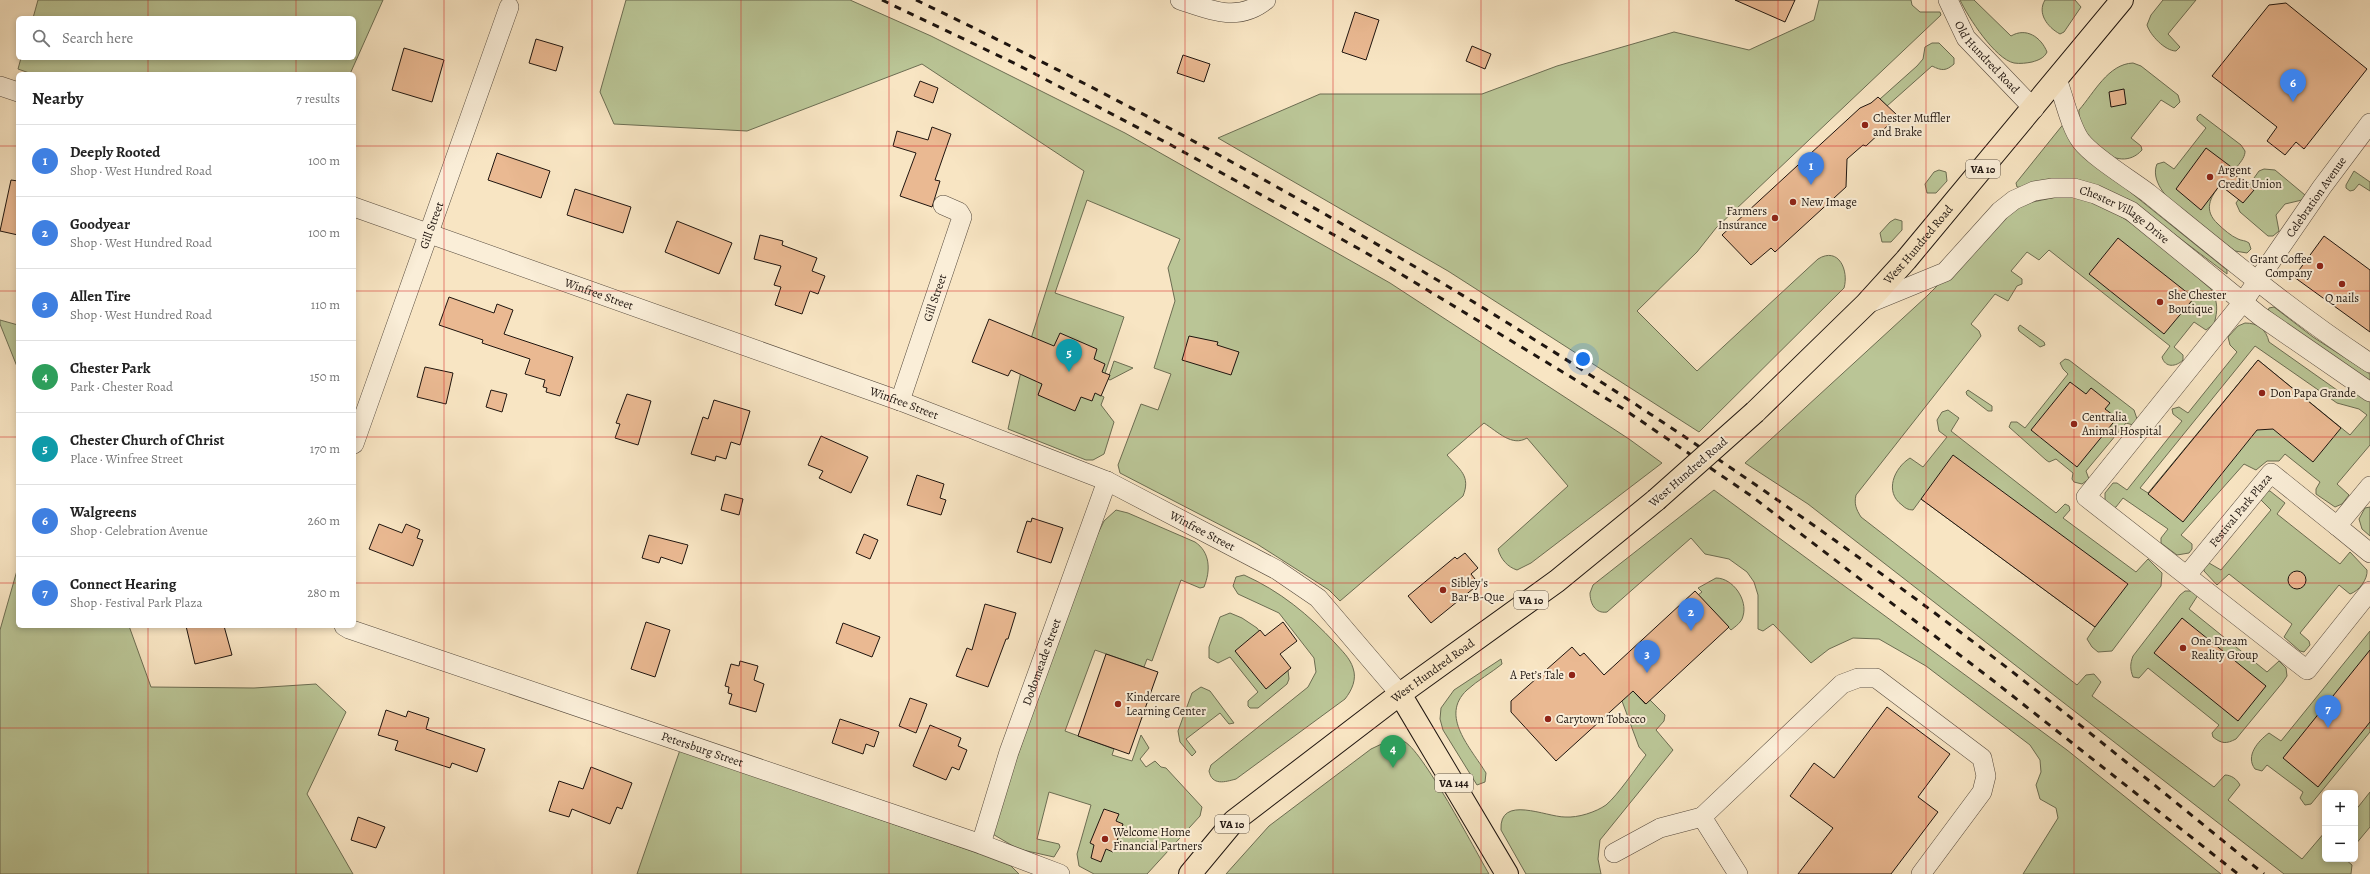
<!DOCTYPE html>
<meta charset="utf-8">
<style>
body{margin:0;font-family:Alegreya,serif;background:#f6f6f6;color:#222}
.controls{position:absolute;right:12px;bottom:12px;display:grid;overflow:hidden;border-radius:6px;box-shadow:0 2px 6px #0003}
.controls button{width:36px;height:36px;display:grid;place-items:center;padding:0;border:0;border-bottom:1px solid #e0e0e0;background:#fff;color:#222;font:20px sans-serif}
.you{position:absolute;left:1583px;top:359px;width:14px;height:14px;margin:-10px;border:3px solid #fff;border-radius:50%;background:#1a73e8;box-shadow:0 0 0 6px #1a73e833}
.badge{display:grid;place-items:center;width:26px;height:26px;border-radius:50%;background:#0f766e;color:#fff;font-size:13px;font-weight:700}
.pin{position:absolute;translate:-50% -33px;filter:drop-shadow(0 1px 2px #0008)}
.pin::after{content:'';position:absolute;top:21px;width:14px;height:12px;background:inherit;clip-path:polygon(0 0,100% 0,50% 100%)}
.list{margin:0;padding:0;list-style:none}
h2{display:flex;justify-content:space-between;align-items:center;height:52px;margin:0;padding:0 16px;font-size:17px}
h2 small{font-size:13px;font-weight:400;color:#767676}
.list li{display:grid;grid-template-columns:26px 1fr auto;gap:12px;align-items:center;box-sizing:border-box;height:72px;padding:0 16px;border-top:1px solid #e0e0e0}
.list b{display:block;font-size:15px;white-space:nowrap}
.list p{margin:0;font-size:13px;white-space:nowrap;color:#767676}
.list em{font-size:13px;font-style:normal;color:#767676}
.icon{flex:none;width:22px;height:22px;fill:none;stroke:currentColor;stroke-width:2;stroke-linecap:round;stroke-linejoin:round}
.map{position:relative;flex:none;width:2370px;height:874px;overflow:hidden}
.search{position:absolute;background:#fff;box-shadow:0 2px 6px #0003;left:16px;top:16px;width:340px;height:44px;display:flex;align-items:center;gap:10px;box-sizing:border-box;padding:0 14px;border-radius:6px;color:#767676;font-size:15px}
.panel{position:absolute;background:#fff;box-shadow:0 2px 6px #0003;left:16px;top:72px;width:340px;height:556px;border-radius:6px}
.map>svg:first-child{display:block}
.green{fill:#bac596;stroke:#6c6d52;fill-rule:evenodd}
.building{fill:#eab992;stroke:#1f150f}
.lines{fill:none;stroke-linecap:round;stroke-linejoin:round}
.street-casing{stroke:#55493c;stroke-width:20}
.primary-casing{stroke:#1f150f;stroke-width:24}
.street{stroke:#faeed8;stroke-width:19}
.primary{stroke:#f8e5c3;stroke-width:22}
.rail{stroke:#1f150f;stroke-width:3;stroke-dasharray:7 7;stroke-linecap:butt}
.primary-bridge-casing{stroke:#1f150f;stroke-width:24;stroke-linecap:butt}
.primary-bridge{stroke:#f8e5c3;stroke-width:22}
.grid{fill:none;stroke:#d62828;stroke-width:1;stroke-opacity:0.55}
.poi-dot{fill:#8f2418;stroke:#faeed8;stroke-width:1.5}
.labels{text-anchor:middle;stroke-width:4;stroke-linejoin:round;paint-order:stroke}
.shield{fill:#faeed8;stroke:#61564b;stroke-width:1}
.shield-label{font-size:11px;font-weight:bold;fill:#1f150f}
.street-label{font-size:12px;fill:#1f150f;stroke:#faeed8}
.poi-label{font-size:12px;fill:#1f150f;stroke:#faeed8;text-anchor:start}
</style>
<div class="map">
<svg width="2370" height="874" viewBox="0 0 2370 874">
<rect width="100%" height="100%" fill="#f8e5c3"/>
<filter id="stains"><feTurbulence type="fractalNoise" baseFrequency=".005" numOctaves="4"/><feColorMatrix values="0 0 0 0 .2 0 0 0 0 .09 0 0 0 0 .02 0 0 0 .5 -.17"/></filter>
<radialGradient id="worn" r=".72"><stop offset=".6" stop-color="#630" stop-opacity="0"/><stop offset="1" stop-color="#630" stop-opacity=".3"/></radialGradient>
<path class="green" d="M38,0H383L350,74H32L18,69L21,58H354V18H33Z
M626,0H850L931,36L1125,133L1390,283L1629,439L1662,463L1531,563L1517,570C1508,567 1501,560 1498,549L1568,486L1527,438C1512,447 1498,432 1484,423L1447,455C1460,470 1471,476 1463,496L1340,601L1329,590L1257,544L1120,473L1118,465L1141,404L1158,410L1171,374L1154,368L1175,301L1168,268L1180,239L1087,200L1055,293L1124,317L1098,394L1104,397L1101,405L1114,422L1104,454L1093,460H1086L1008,429L1022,367L1084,171L922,64L747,131L614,124L600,92Z
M1819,0H1911L1912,5L1920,12H1940L1941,15L1716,228L1697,252L1637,311L1697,371L1818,259C1839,246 1849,271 1844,288L1699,432L1448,271L1218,138L1320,94H1482L1557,66L1674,32L1749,50L1814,20Z
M1960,0H1974L2011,36C2026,27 2041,37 2047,52C2044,58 2039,60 2032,62C2027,63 2020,64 2014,63C1995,59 1968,17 1960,0Z
M2045,0H2075L2081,7L2064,32L2060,34C2047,27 2037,13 2045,0Z
M2163,0H2196L2168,34L2180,47L2176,51C2165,51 2150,35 2147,25L2151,15Z
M1932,43H1939L1954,58V64C1946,71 1942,71 1932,66L1887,106L1880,99L1917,66L1923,59L1925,47Z
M2133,63L2141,66L2178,95L2180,102L2174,108L2161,100L2131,138L2141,146L2142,150C2118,177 2077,137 2079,110C2094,93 2108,64 2133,63Z
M2200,114L2241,145L2245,151C2246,170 2188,197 2218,224C2223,229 2231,236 2238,239C2242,241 2245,240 2249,243L2251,249L2247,253L2235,251C2214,235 2144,195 2157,164L2164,162L2174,169L2206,128L2197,120V117Z
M2065,122L2078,150L2227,270V274L2128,199L2017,187L2016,183Z
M2264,169L2275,170L2305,195L2302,200L2285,204L2276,215L2279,231L2273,236H2268L2240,212L2236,203L2259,171Z
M1939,170L1946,172L1947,181L1936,193H1927L1925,184L1934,172Z
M2354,171L2370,182V191L2359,184L2354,190L2350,191L2346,188V185Z
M2061,196C2116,197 2171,256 2211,289C2218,302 2218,310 2214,324L2206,330L2194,322L2174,347L2183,355V360C2176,367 2165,368 2162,357L2170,346L2049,250L2039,260L2027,252L2011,271L2022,279V284L2017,286L2008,301L1995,294L1971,324L1979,331L1981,336L1856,495C1854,504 1856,509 1861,517L2077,685L2086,675L2094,674L2101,682L2092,696L2214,787L2225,775C2231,775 2237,779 2240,785L2228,800L2302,859L2325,832V859H2345L2352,865L2351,874H2284L1808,504L1745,463L1927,296L2012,211L2028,203Z
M1895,219L1902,221V230L1891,242H1882L1880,233L1890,222Z
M2274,307L2313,337L2370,374V382L2268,311L2269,308Z
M0,320L18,325V369L0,324Z
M2245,323C2258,323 2266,329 2269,342L2344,395L2357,394L2370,402V445L2337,484L2349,495L2342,504L2335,507L2316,494V489L2320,482L2285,454L2279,461H2267L2256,470L2244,464L2181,535L2192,544V549L2189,553L2177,555L2161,543V538L2168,529L2123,498L2116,507L2111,509L2105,505V493L2113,483H2117L2127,490L2182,421L2173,414L2172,409L2179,407L2188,413L2237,352L2230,345L2228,337L2238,326ZM2255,346L2337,403L2359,409L2367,415L2350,435L2258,360L2148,493L2140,488Z
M2020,325L2044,342L2045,345L2040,347L2019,331L2018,328Z
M2065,359L2069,360L2134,410L2137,419L2133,425L2126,423L2086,471L2089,479L2082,484L2074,482L2072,479L2073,473L2056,459L2049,462L2046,460L2009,427L2011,422H2017L2025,428L2068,374L2063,369L2060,363Z
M1114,361L1133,368L1110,380L1108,379Z
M1968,390L1992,406V411H1988L1967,395L1966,392Z
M1948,410L1959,418L1951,431L2056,513L2065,504L2069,506L2070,510L2063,518L2136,572L2148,559L2162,573L2161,586L2112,651L2098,652L2092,647L2087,639L2095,627L1921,499L1913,510C1908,510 1905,508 1902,505C1884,492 1894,468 1910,458L1923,467L1947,437L1939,431L1937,420L1942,412Z
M1714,490L2067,750L2221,874H2023L2058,818L2056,808L2040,799L2036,785L2041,772L2040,760L2030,745L1926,666L1879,639L1853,638L1829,649L1811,663L1773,624L1763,631L1758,629V595L1754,582L1747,572L1729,559L1705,554L1691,538L1607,612C1595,614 1590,603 1590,593L1593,585Z
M2267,491H2270L2285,503L2277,514L2340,564L2350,552L2367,570C2368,579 2359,591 2350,594L2339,585L2300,633L2309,641L2310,645L2304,652L2300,651L2284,637L2292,624L2229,574L2217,585L2204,571V567L2209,563L2221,570L2271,510L2260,499Z
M2370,507V536L2362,529L2359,519L2365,508Z
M1116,510L1128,513L1195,542C1210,552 1211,570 1204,587L1200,588L1181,580L1152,661L1147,659L1144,667L1095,650L1065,731L1114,749L1112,755L1132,761L1141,735L1149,748L1140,759L1146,767L1155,761L1161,767L1166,768L1202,807L1200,816L1147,874H1094L1079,866L1077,854L1091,805L1049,792L1037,839L1059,844L1060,847L1054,857L1018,849L991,833L1084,562L1104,521Z
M18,567V626H129L151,687L254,688L316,684L346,712L307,794L353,874H0V630Z
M1244,575C1280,591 1309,615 1335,643C1342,651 1350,658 1353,668C1357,679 1352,690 1345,699L1236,779C1225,782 1212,786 1209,771L1211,765L1308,687L1316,672L1314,658L1279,613L1238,594L1233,586L1236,577Z
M1716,578C1733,578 1748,600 1743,616C1742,622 1736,626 1731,630L1698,595L1702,592L1698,588Z
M2185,591H2192L2198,595L2189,609L2267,672L2279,661L2286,668L2287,676L2283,682L2236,739C2226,744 2222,744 2213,737L2212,733L2219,725L2148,668L2139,678L2133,677C2130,669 2130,664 2133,656L2180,595Z
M1230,613L1242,618L1257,628L1288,670L1289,679L1287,684L1258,708H1250L1248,706V701L1258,692L1230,657L1218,663L1209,658V647L1220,617Z
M2370,631V732L2311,804L2305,805L2300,798L2303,792L2267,765L2262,771L2255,769C2245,756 2258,741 2269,733L2281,741Z
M1501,659L1502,664C1491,673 1478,680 1467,690C1439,716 1471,748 1486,773L1485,782L1477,785L1443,730L1440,719L1441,708L1454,690Z
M1612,668L1645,704L1650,700L1665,715L1664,721L1656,730L1673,750L1600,840L1598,859L1601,874H1526L1501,830C1499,794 1546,817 1565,817C1578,818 1596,812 1606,805C1618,795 1636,768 1646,755L1639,747L1622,701L1625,698L1604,675Z
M1201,687L1210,691L1234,723L1229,724L1220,713L1186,739L1196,752L1192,756L1180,742L1178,731L1192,693Z
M1388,741C1392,741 1399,740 1403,741C1421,747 1476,852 1489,874H1226L1269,826L1371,749Z
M680,750L974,852L1011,866L1019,874H637Z
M2370,792V827L2355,845V811Z"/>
<path class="building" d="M1735,0H1795L1785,22Z
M2286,3L2367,69L2304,149L2296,142L2285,155L2267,141L2277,127L2212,76L2269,5Z
M1355,12L1379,20L1366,60L1342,52Z
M536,39L563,47L556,71L529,63Z
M1472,46L1491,54L1485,69L1466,61Z
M404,48L444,60L432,102L392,90Z
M1183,55L1210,64L1204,82L1177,73Z
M920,81L938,88L933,103L914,96Z
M2124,89L2126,104L2111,107L2109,92Z
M1878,97L1898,116L1866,146L1863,145L1847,159L1846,187L1775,252L1771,248L1751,265L1722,235L1860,108L1871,103Z
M932,127L951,134L935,180L940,181L932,207L900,196L916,153L893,146L897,131L928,140Z
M2206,148L2234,169L2231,172L2254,190L2243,203L2220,185L2201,210L2176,189Z
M497,153L550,171L541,198L488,180Z
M11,180L18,181V235L0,231Z
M575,189L631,207L623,233L567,215Z
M677,221L732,243L719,274L665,252Z
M760,235L783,241L782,245L817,258L812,271L825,276L818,294L810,291L802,314L775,305L781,287L774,285L781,266L754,259Z
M2324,236L2370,270V332L2294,277Z
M2118,238L2194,298L2164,334L2089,274Z
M449,297L494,313L497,304L513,310L504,334L573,357L560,396L546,392L547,388L543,387L545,380L525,374L530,359L482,343L483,340L439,325Z
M989,319L1054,346L1060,333L1097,349L1094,359L1105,364L1102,372L1110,375L1101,396L1095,393L1092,401L1081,397L1075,411L1038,395L1042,384L1011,370L1008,376L972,362Z
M1189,336L1218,342L1217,345L1239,352L1231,375L1182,360Z
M2258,360L2341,428L2313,462L2273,429L2257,430L2183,522L2148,494Z
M425,367L453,373L446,404L417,397Z
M2070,382L2086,394L2091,388L2110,403L2105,409L2117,418L2077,467L2031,430Z
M491,390L507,394L502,412L486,407Z
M627,394L651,401L638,445L615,438L620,424L616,423Z
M714,400L750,411L740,445L731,442L726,459L716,456L715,461L691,454L703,417L708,419Z
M821,436L868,457L851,493L819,478L823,471L808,465Z
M1953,455L2128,584L2095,627L1921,499Z
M917,475L944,484L940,498L946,500L941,515L907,505Z
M725,494L743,499L739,515L721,510Z
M1032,518L1063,528L1051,563L1017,552L1027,521L1031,522Z
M379,524L402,533L406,524L420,530L417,538L423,540L413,566L369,549Z
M864,534L878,540L870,559L856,553Z
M649,535L688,545L682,564L661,557L659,563L642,558Z
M1465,553L1478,568L1471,574L1479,584L1431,623L1408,596L1455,557L1457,559Z
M2288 580a9 9 0 1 1 18 0a9 9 0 1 1-18 0Z
M1695,591L1729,627L1646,704L1633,691L1556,761L1511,712V701L1572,647L1580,656L1584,653L1604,675Z
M985,604L1016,613L1008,639H1006L988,687L956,676L967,648L972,650Z
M2182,618L2266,686L2238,721L2154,653Z
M646,622L670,630L655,677L631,669Z
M1283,622L1297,641L1280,654L1291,668L1266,689L1235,651L1260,630L1265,636Z
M843,623L880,637L872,657L836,643Z
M186,626H224L232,655L195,664Z
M2370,650V722L2318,787L2283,758Z
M1106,654L1158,672L1129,754L1078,736Z
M740,661L758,666L754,680L764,684L756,712L729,704L732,694L728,693L729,687L725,686L731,664L739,666Z
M910,698L927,704L916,733L899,726Z
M1887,707L1950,754L1918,797L1938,812L1891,874H1798L1833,828L1790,796L1814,763L1834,778Z
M386,710L406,717L408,711L429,718L426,729L485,749L477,772L452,763L450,768L395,750L398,741L378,735Z
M840,719L879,732L874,747L866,744L863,754L832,743Z
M930,725L961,738L958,746L967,750L959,770L952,767L946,780L913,766Z
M591,767L632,783L622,809L617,807L610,824L572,809L569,817L549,811L559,781L583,789Z
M1104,809L1119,814L1116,821L1123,824L1113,852L1106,849L1101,862L1091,858L1094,845L1090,843Z
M358,817L385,827L376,848L351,840Z"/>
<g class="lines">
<g class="street-casing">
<g id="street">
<path d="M1180,0C1210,10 1238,23 1266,0"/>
<path id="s1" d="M1948,0L1966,38L2034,109"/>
<path d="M2057,79C2064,97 2070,127 2081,141C2093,157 2131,180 2148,193C2221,252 2292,312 2370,363"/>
<path d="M0,86L18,92"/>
<path d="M2370,123L2322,187L2243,302L2086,497L2307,670L2370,591"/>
<path id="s2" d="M354,207L900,401L1107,481L1277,570L1318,598L1400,694"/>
<path id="s3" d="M1867,304L1945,272L2000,211L2014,200L2034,191L2053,188H2074L2095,194L2131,211L2260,316L2370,392"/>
<path id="s4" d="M900,401L962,217L959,212L943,205"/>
<path id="s5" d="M354,444L509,7"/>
<path d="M2370,486L2337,526L2370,553"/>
<path id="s6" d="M2187,575L2271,473L2337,526"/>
<path id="s7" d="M344,626L349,629L981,844L1060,874"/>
<path id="s8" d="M981,844L1009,752L1107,481"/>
<path d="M1614,853L1660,828L1702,817"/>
<path d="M1738,874L1702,817L1842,684L1858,678H1876L1982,758L1986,776L1982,792L1921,874"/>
</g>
</g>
<g class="primary-casing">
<g id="primary">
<path id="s9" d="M1755,412L1866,304L1906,260L2122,0"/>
<path d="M1400,694L1507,874"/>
<path id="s10" d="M1190,874L1234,821L1400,694L1557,581L1656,500"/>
</g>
</g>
<use href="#street" class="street"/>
<use href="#primary" class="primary"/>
<path class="rail" d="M882,0L1016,64L1171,145L1363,251L1622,408L1750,495L1995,682L2238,874
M916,0C1291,179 1649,396 1980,647C2076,720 2170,798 2264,874"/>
<g class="primary-bridge-casing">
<path id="primary-bridge" d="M1656,500L1755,412"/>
</g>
<use href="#primary-bridge" class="primary-bridge"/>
</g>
<path class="grid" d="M148,0V18M296,0V18M444,0V874M592,0V874M741,0V874M889,0V874M1037,0V874M1185,0V874M1333,0V874M1481,0V874M1629,0V874M1778,0V874M1926,0V874M2074,0V874M2222,0V874M148,58V74M296,58V74M0,146H18M354,146H2370M0,291H18M354,291H2370M0,437H18M354,437H2370M0,583H18M354,583H2370M148,626V874M296,626V874M0,728H2370"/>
<g class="poi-dot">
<circle cx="1865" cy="125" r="4"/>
<circle cx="2210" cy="177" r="4"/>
<circle cx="1793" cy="202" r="4"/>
<circle cx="1775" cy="218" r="4"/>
<circle cx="2320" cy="266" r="4"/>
<circle cx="2342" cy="284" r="4"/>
<circle cx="2160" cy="302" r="4"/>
<circle cx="2262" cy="393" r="4"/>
<circle cx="2074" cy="424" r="4"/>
<circle cx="1443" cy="590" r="4"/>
<circle cx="2183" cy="648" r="4"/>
<circle cx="1572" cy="675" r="4"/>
<circle cx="1118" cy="704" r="4"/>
<circle cx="1548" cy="719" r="4"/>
<circle cx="1105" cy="839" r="4"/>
</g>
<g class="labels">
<g class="shield">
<rect x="1966" y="160" width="34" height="18" rx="3"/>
<rect x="1514" y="591" width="34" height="18" rx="3"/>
<rect x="1435" y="774" width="38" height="18" rx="3"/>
<rect x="1215" y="815" width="34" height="18" rx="3"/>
</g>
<g class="shield-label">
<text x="1983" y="173">VA 10</text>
<text x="1531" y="604">VA 10</text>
<text x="1454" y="787">VA 144</text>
<text x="1232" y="828">VA 10</text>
</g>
<g class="street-label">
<text dy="4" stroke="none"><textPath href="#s1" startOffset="70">Old Hundred Road</textPath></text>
<text transform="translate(2316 197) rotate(-55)" y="4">Celebration Avenue</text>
<text dy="4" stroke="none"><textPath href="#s3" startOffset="304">Chester Village Drive</textPath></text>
<text dy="4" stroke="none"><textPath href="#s5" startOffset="232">Gill Street</textPath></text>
<text dy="4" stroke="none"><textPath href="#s9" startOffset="234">West Hundred Road</textPath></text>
<text dy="4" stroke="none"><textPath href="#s2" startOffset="260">Winfree Street</textPath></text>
<text dy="4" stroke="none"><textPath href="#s4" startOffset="109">Gill Street</textPath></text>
<text dy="4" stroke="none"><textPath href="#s2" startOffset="584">Winfree Street</textPath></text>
<text transform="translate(1688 472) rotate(-41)" y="4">West Hundred Road</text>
<text dy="4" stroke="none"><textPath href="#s6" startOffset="84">Festival Park Plaza</textPath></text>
<text dy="4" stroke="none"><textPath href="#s2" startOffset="909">Winfree Street</textPath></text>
<text dy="4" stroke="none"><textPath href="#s8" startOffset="192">Dodomeade Street</textPath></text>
<text dy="4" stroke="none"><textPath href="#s10" startOffset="318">West Hundred Road</textPath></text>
<text dy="4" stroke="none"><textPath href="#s7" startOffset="379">Petersburg Street</textPath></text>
</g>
<g class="poi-label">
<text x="1873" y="122">Chester Muffler<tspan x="1873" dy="14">and Brake</tspan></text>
<text x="2218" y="174">Argent<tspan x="2218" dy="14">Credit Union</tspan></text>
<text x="1801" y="206">New Image</text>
<text x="1767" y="215" text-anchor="end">Farmers<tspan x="1767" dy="14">Insurance</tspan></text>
<text x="2312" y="263" text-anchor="end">Grant Coffee<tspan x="2312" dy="14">Company</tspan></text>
<text x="2168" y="299">She Chester<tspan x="2168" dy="14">Boutique</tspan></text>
<text x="2342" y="302" text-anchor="middle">Q nails</text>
<text x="2270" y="397">Don Papa Grande</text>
<text x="2082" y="421">Centralia<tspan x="2082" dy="14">Animal Hospital</tspan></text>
<text x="1451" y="587">Sibley's<tspan x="1451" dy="14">Bar-B-Que</tspan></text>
<text x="2191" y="645">One Dream<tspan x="2191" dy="14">Reality Group</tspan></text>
<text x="1564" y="679" text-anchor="end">A Pet’s Tale</text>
<text x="1126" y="701">Kindercare<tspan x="1126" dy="14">Learning Center</tspan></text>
<text x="1556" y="723">Carytown Tobacco</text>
<text x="1113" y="836">Welcome Home<tspan x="1113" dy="14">Financial Partners</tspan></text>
</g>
</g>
<rect width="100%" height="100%" filter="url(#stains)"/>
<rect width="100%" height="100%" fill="url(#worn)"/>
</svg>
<div class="controls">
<button>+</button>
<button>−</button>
</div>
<div class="you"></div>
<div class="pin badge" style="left:1811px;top:185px;background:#3f7fe0">1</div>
<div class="pin badge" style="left:1691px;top:631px;background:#3f7fe0">2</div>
<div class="pin badge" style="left:1647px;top:673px;background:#3f7fe0">3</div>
<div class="pin badge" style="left:1393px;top:768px;background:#2e9e5b">4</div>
<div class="pin badge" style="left:1069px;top:372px;background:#0f9aa8">5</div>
<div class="pin badge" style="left:2293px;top:102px;background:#3f7fe0">6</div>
<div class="pin badge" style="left:2328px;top:728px;background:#3f7fe0">7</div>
<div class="search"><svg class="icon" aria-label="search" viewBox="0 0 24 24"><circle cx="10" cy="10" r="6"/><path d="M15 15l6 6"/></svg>Search here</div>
<section class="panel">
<h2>Nearby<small>7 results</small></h2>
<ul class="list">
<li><span class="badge" style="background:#3f7fe0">1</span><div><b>Deeply Rooted</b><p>Shop · West Hundred Road</p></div><em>100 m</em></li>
<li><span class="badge" style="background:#3f7fe0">2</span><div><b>Goodyear</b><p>Shop · West Hundred Road</p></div><em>100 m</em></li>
<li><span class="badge" style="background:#3f7fe0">3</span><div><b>Allen Tire</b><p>Shop · West Hundred Road</p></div><em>110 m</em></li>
<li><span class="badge" style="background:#2e9e5b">4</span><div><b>Chester Park</b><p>Park · Chester Road</p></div><em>150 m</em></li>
<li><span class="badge" style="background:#0f9aa8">5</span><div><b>Chester Church of Christ</b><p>Place · Winfree Street</p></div><em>170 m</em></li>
<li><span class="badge" style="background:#3f7fe0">6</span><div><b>Walgreens</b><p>Shop · Celebration Avenue</p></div><em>260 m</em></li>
<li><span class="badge" style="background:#3f7fe0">7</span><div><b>Connect Hearing</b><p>Shop · Festival Park Plaza</p></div><em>280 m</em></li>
</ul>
</section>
</div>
